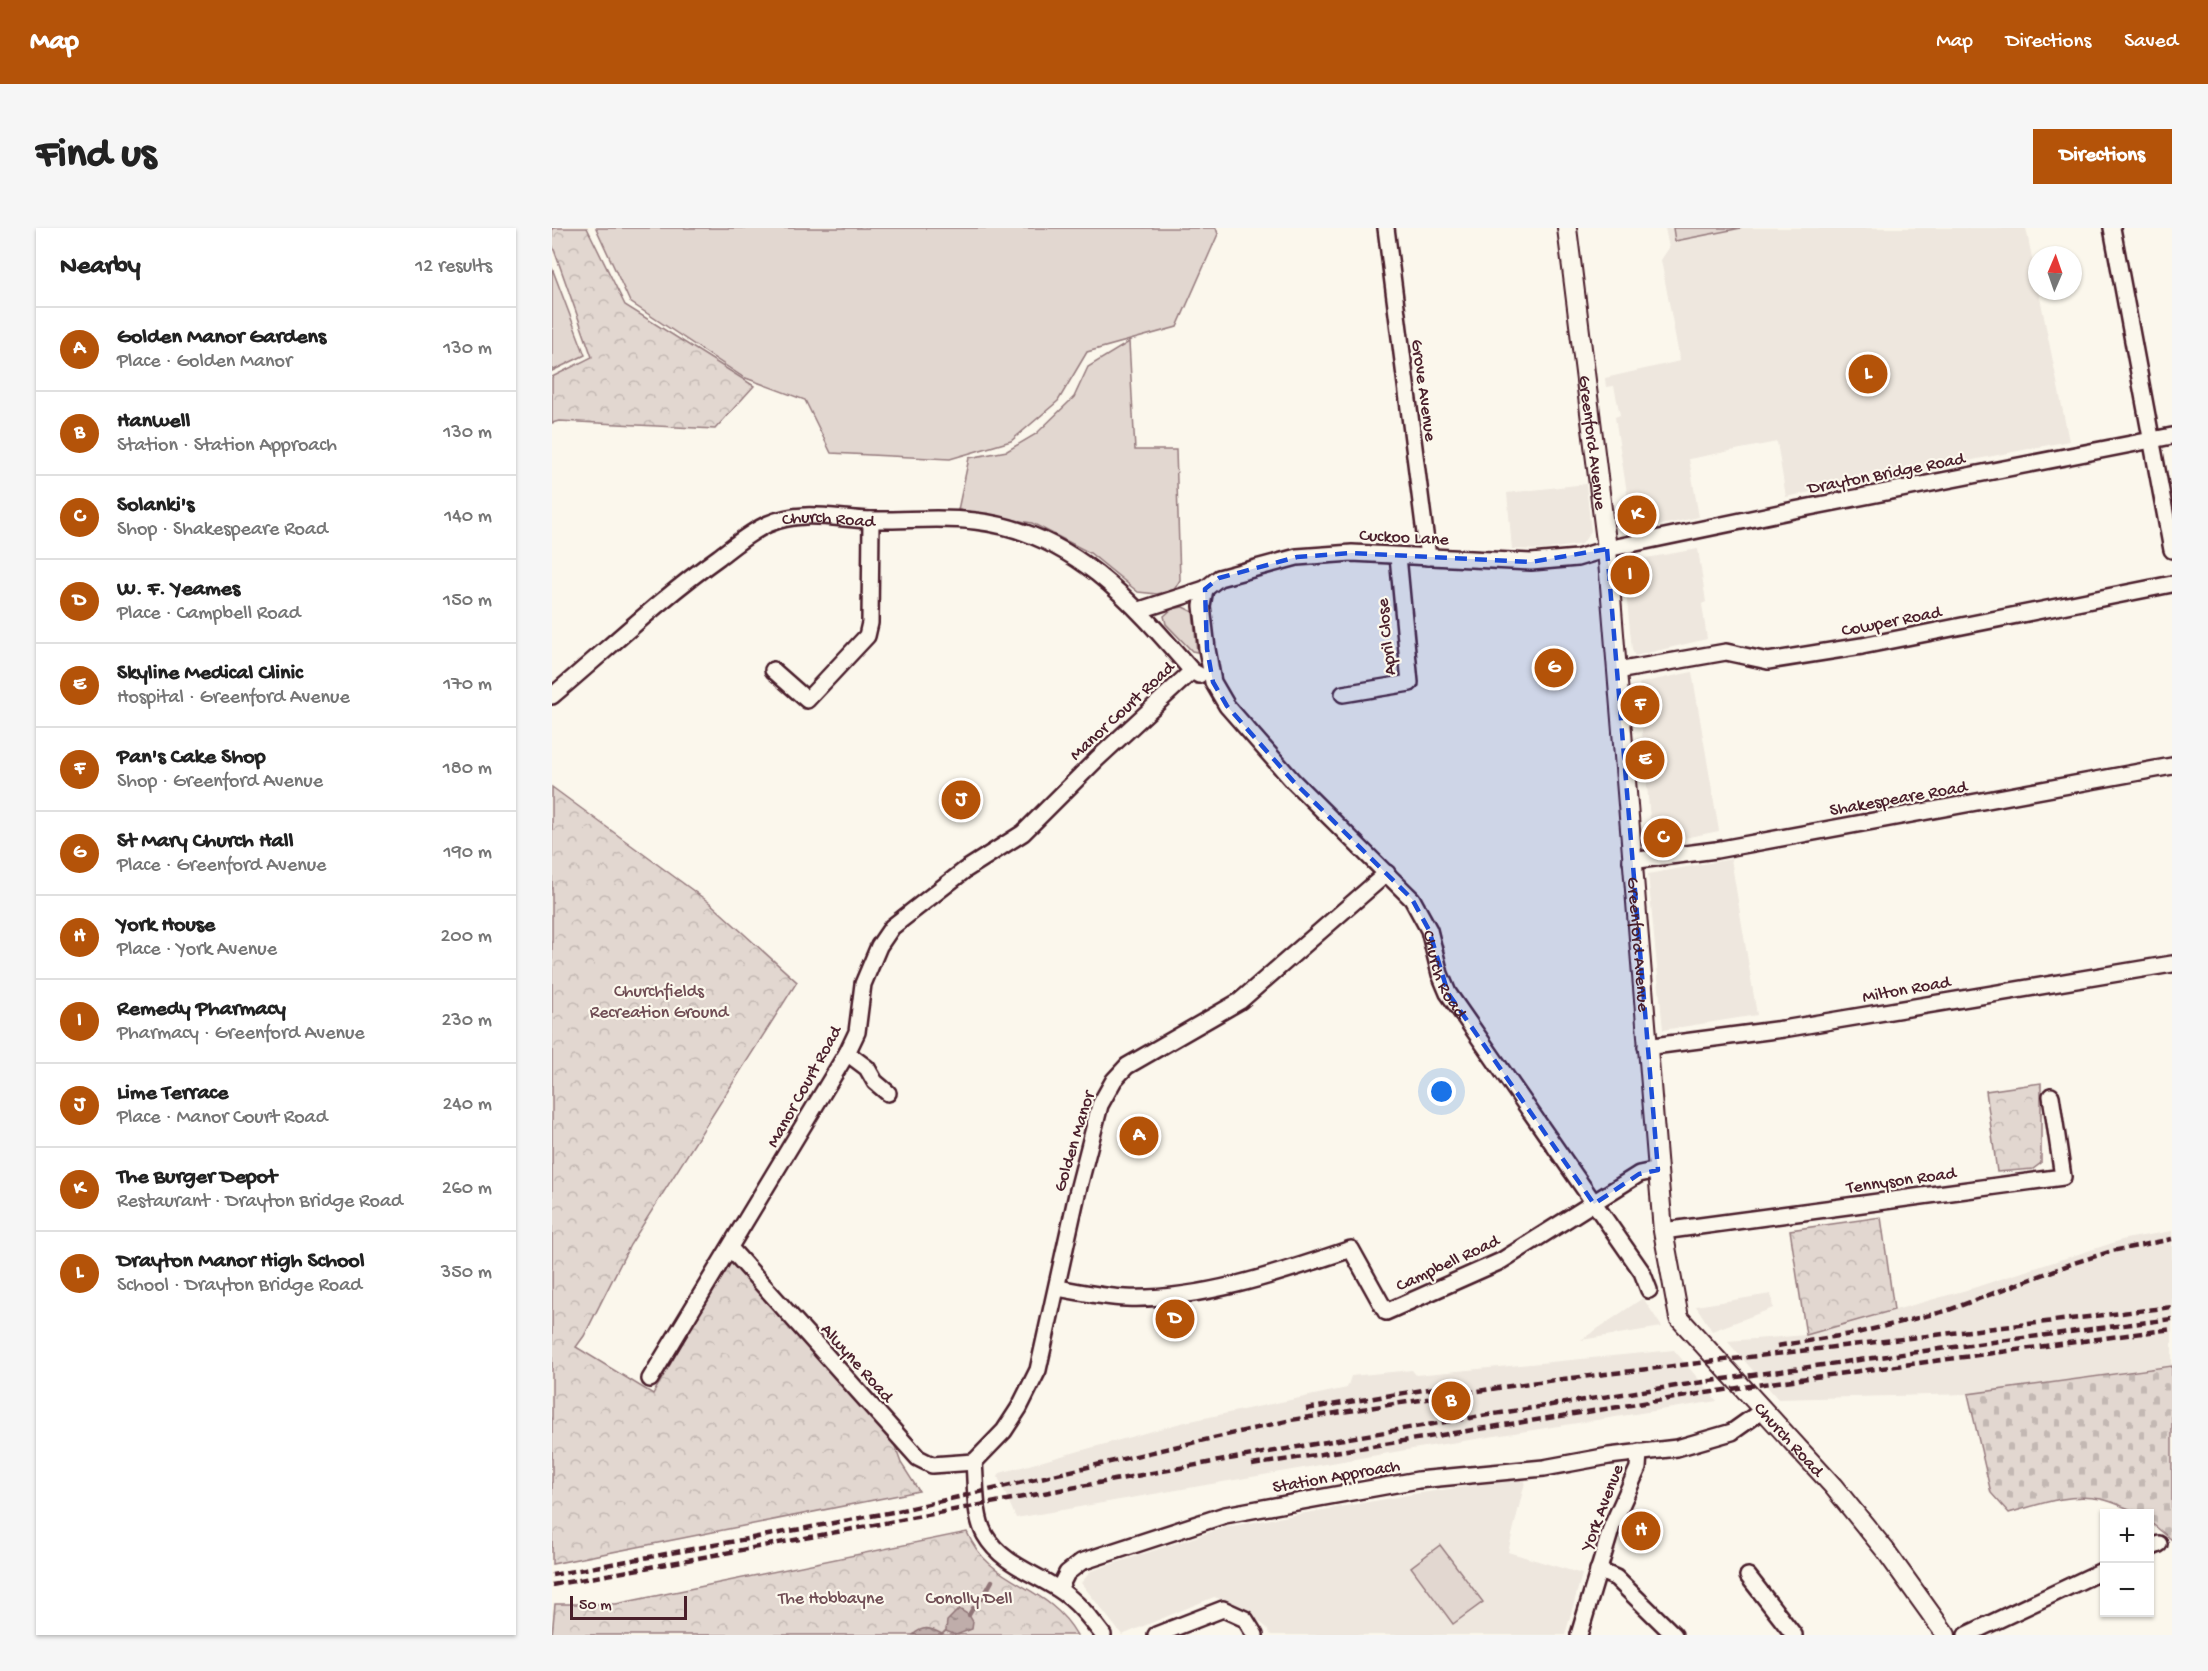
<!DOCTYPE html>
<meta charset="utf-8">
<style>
body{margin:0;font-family:"Gochi Hand",sans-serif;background:#f6f6f6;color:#222}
.controls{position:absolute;right:18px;bottom:18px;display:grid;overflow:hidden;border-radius:0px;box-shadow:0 2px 4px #0004}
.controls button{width:54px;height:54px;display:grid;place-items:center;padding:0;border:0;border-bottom:2px solid #e0e0e0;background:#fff;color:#222;font:30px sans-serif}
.compass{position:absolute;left:1476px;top:18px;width:54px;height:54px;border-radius:50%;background:#fff;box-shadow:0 2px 4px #0004;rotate:2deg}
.scale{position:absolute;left:18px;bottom:15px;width:117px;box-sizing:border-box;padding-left:6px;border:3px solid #4a1f2b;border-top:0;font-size:16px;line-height:21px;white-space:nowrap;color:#4a1f2b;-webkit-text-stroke:4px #fbf7ec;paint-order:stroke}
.you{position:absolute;left:890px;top:864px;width:21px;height:21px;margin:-15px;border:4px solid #fff;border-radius:50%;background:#1a73e8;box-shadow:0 0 0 9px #1a73e833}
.badge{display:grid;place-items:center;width:39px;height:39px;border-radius:50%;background:#b45309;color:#fff;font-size:20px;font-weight:700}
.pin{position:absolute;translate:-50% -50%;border:3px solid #fff;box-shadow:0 2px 6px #0006}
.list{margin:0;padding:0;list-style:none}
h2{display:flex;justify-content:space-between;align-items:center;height:78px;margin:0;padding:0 24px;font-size:26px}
h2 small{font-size:20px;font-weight:400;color:#767676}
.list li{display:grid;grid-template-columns:39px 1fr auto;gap:18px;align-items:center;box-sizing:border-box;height:84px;padding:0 24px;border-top:2px solid #e0e0e0}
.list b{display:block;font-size:22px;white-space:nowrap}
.list p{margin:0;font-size:20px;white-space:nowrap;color:#767676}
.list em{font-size:20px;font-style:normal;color:#767676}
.map{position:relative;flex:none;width:1620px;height:1407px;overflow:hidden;border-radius:0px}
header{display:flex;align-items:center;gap:36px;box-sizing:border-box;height:84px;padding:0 30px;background:#b45309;color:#fff}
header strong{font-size:28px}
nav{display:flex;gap:33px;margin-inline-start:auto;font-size:21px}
.intro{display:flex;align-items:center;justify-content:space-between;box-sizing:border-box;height:144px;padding:0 36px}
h1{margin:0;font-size:42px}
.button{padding:15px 27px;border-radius:0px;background:#b45309;color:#fff;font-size:21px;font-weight:700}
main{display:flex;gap:36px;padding:0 36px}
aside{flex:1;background:#fff;border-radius:0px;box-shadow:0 2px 4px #0004}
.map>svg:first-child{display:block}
.built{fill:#eee7de}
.green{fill:#e2d7d0;stroke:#967b7e;stroke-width:1.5}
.forest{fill:url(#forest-crowns);stroke:#967b7e;stroke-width:1.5}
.cemetery{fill:url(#cemetery-stones);stroke:#967b7e;stroke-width:1.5}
.water{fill:url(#water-ripples);stroke:#907477;stroke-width:1.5}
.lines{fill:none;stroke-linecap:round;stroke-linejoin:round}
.stream{stroke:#907477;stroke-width:4.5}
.minor-casing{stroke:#4a1f2b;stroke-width:20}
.tertiary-casing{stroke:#4a1f2b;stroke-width:22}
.minor{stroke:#fbf7ec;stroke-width:15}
.tertiary{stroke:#fbf7ec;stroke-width:18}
.rail{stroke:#4a1f2b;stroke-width:4.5;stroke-dasharray:9 4.5;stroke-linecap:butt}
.marked{fill:#1d4ed8;fill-opacity:0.2;stroke:#1d4ed8;stroke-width:4.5;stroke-dasharray:12 8;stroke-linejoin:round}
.labels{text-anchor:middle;stroke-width:4.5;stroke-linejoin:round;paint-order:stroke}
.street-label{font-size:18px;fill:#4a1f2b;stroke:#fbf7ec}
.park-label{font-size:18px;fill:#704d54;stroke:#fbf7ec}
</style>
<header>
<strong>Map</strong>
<nav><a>Map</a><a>Directions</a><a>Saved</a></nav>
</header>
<div class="intro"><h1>Find us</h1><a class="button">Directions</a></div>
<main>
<aside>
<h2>Nearby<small>12 results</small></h2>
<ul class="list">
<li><span class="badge">A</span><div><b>Golden Manor Gardens</b><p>Place · Golden Manor</p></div><em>130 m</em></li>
<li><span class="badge">B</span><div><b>Hanwell</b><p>Station · Station Approach</p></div><em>130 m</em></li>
<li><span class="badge">C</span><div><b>Solanki's</b><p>Shop · Shakespeare Road</p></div><em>140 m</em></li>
<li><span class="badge">D</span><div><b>W. F. Yeames</b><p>Place · Campbell Road</p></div><em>150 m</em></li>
<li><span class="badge">E</span><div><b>Skyline Medical Clinic</b><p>Hospital · Greenford Avenue</p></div><em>170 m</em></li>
<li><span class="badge">F</span><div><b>Pan's Cake Shop</b><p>Shop · Greenford Avenue</p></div><em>180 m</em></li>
<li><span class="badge">G</span><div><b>St Mary Church Hall</b><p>Place · Greenford Avenue</p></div><em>190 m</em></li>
<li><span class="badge">H</span><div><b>York House</b><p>Place · York Avenue</p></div><em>200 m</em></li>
<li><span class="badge">I</span><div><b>Remedy Pharmacy</b><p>Pharmacy · Greenford Avenue</p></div><em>230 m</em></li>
<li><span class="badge">J</span><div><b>Lime Terrace</b><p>Place · Manor Court Road</p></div><em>240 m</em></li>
<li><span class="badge">K</span><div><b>The Burger Depot</b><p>Restaurant · Drayton Bridge Road</p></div><em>260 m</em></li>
<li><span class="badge">L</span><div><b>Drayton Manor High School</b><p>School · Drayton Bridge Road</p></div><em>350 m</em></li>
</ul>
</aside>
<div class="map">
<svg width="1620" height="1407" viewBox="0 0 1620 1407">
<defs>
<pattern id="forest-crowns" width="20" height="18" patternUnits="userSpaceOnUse" patternTransform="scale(1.5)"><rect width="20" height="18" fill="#e2d7d0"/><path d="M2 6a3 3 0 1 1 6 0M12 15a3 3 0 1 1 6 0" fill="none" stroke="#c3b8b3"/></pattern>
<pattern id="cemetery-stones" width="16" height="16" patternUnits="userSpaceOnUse" patternTransform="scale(1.5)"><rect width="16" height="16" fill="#e2d7d0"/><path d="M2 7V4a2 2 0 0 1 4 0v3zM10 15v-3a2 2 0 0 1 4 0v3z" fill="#c3b8b3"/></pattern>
<pattern id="water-ripples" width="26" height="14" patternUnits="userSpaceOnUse" patternTransform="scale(1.5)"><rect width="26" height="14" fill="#bfadaa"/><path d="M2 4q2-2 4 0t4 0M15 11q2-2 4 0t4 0" fill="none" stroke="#9d8c8b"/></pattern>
</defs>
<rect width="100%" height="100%" fill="#fbf7ec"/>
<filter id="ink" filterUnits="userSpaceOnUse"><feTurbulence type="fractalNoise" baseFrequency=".0167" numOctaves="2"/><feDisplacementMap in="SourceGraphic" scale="12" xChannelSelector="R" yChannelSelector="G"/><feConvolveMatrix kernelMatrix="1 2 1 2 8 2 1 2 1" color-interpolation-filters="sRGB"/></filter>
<g filter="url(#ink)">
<path class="built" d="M1113,0H1474L1517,213L1234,269L1225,214L1137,231L1147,289L1081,303L1063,189L1068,187L1062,158L1054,159L1053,150L1128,133L1109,32L1117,20Z
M1034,256L1039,303L1030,316L991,322L960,321L955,265Z
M1146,321L1154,374L1150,376L1155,411L1083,428L1080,422L1071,334Z
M1140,444L1167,603L1102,616L1100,613L1086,459L1088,455Z
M1179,631L1205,787L1111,802L1096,646Z
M1620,1003V1138L1416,1166L1226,1171L1175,1113L1254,1107L1418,1061L1573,1011Z
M1219,1066L1221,1080L1160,1103L1144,1078Z
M1091,1070L1110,1099L1029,1112Z
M1122,1122L1165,1173L854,1222L464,1290L446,1249L448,1245L629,1195L795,1160L799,1148L860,1142L864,1147Z
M974,1250L956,1324L1030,1346L1013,1407H719L715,1400L689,1378L662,1369L570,1407L529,1355L539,1343L674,1299L862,1266Z"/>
<path class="green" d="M44,0H664L666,6L625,99L535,124L506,173L459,213L398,231L279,225L253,172L191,149L78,74Z
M1121,0H1189L1123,13Z
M0,40L33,127L0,143Z
M577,114L583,222H624L628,352L622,362L605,366L586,364L538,325L480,295L406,282L417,230L455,223L484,206L522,169L536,139Z
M631,379L641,384L645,424L640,423L614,396L612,388L620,381Z
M888,1317L931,1374L901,1396L859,1339Z"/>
<path class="forest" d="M0,0H35L73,77L202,158L163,201L7,193L0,195V149L40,129L0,16Z
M0,559L158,675L245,754L78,1017L32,1108L24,1119L101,1166L180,1029L340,1210L349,1235L367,1263L0,1336Z
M1489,855V935L1481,941L1445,944L1434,863Z
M1329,989L1342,1082L1254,1107L1238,1002Z
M415,1304C438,1359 495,1354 525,1407H0L3,1376H64Z"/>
<path class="cemetery" d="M1620,1138V1312L1598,1294V1286C1581,1286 1566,1274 1549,1271C1517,1265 1488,1276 1457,1285L1439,1265L1416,1166Z"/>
<path class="water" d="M407,1381L417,1387L421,1394L420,1401L404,1407L394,1403L389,1407H361C371,1397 379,1400 390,1406L394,1402L395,1393Z"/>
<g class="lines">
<path class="stream" d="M430,1371L440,1353
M417,1387L421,1380"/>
<g class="minor-casing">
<g id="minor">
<path d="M834,0L876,329"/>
<path d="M1560,0L1620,322"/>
<path id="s1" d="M653,361L650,378L655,421L661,454L675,478L741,553L860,671L877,702L888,746L896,765L1090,1044L1097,1062"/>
<path d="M588,382L653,361L667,350L745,329L800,325L979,334L1025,330L1055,321L1242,282L1620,208"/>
<path d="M221,442L255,472L315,408L318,395L319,292"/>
<path d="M1065,443L1174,424L1216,433L1310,418L1620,356"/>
<path d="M791,466L858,455L846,328"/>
<path id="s2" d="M0,468C56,421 108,371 167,329C183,317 198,304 216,296C249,281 285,291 319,292C353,293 389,288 423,293C520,304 580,373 640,443L647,447"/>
<path d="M1079,633L1164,622L1620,538"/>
<path d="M1094,819L1231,801L1620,736"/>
<path d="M295,825L315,840L323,854L336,865"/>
<path d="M1111,1003L1511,949L1499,868"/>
<path d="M178,1020L366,1230L380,1237L422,1234"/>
<path d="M506,1060C528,1064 552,1069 574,1070C647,1073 731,1044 799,1021L834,1084L949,1033L1087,946L1106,942"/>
<path d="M98,1151L295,825L305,804L311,756L327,718L340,699L413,642L471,605L545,531L640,443"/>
<path d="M422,1234L452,1203L467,1180L486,1142L525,966L548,877L562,852L575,838L688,773L835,645"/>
<path d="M422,1234C424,1256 422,1287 433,1307C449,1335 480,1344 506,1361C525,1373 538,1390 551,1407"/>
<path d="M1598,1320L1607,1316"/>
<path d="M1046,1342L1064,1350L1122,1407"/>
<path d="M1196,1348L1242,1407"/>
<path d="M507,1361L515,1345L529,1334L673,1287L866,1252L992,1240L1057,1228L1125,1220L1180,1204L1211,1182"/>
<path d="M604,1407L671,1381L693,1391L703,1407"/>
<path d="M1027,1407L1060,1298L1086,1240L1087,1224"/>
<path d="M1414,1407L1552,1342"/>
</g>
</g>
<g class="tertiary-casing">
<g id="tertiary">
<path id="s3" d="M1015,0L1055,321L1111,1003L1127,1090L1281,1258L1333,1322L1394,1407"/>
</g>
</g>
<use href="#minor" class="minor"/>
<use href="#tertiary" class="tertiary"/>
<path class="rail" d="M1225,1118L1305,1105L1394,1083L1522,1035L1560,1023L1620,1011
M754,1181L914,1155
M700,1237L1211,1156L1620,1101
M0,1347L346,1283L739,1192L978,1155L1620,1079
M0,1357C325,1298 648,1232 974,1181C1189,1147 1404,1118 1620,1091"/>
</g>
</g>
<path class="marked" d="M1055,321L1106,942L1087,946L1042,976L896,765L877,702L860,671L741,553L675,478L661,454L655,421L653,361L667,350L745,329L800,325L979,334Z"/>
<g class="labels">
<g class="street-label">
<text transform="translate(873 162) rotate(82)" y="6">Grove Avenue</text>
<text dy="6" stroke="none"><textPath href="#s3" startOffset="216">Greenford Avenue</textPath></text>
<text transform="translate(1334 244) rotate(-11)" y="6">Drayton Bridge Road</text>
<text dy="6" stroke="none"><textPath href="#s2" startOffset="338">Church Road</textPath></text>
<text transform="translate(852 308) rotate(3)" y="6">Cuckoo Lane</text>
<text transform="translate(1339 392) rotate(-11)" y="6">Cowper Road</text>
<text transform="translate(833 409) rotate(-96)" y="6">April Close</text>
<text transform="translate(569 482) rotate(-43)" y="6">Manor Court Road</text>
<text transform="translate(1346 569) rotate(-10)" y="6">Shakespeare Road</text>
<text dy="6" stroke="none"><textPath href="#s3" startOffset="720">Greenford Avenue</textPath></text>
<text dy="6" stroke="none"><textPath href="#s1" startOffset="472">Church Road</textPath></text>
<text transform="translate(1354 760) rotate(-10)" y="6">Milton Road</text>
<text transform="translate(251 858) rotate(-61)" y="6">Manor Court Road</text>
<text transform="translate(521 913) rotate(-73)" y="6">Golden Manor</text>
<text transform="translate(1349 951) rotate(-8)" y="6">Tennyson Road</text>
<text transform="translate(895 1034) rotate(-25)" y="6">Campbell Road</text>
<text transform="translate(306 1134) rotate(48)" y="6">Alwyne Road</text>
<text dy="6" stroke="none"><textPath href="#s3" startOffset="1260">Church Road</textPath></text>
<text transform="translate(784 1247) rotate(-10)" y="6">Station Approach</text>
<text transform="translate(1049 1279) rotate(-69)" y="6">York Avenue</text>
</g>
<g class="park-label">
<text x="107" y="768">Churchfields<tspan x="107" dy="21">Recreation Ground</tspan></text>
<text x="279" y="1375">The Hobbayne</text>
<text x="417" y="1375">Conolly Dell</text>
</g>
</g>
</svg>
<div class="controls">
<button>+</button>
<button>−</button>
</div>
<svg class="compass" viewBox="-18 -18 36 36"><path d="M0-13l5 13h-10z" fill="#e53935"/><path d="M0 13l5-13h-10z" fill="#767676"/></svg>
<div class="scale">50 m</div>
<div class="you"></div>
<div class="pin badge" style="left:587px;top:908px">A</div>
<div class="pin badge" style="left:899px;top:1173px">B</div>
<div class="pin badge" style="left:1111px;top:610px">C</div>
<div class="pin badge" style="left:623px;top:1091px">D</div>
<div class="pin badge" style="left:1093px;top:532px">E</div>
<div class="pin badge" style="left:1088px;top:477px">F</div>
<div class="pin badge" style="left:1002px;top:440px">G</div>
<div class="pin badge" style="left:1089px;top:1303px">H</div>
<div class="pin badge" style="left:1078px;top:347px">I</div>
<div class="pin badge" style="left:409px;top:572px">J</div>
<div class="pin badge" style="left:1085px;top:287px">K</div>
<div class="pin badge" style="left:1316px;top:146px">L</div>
</div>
</main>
